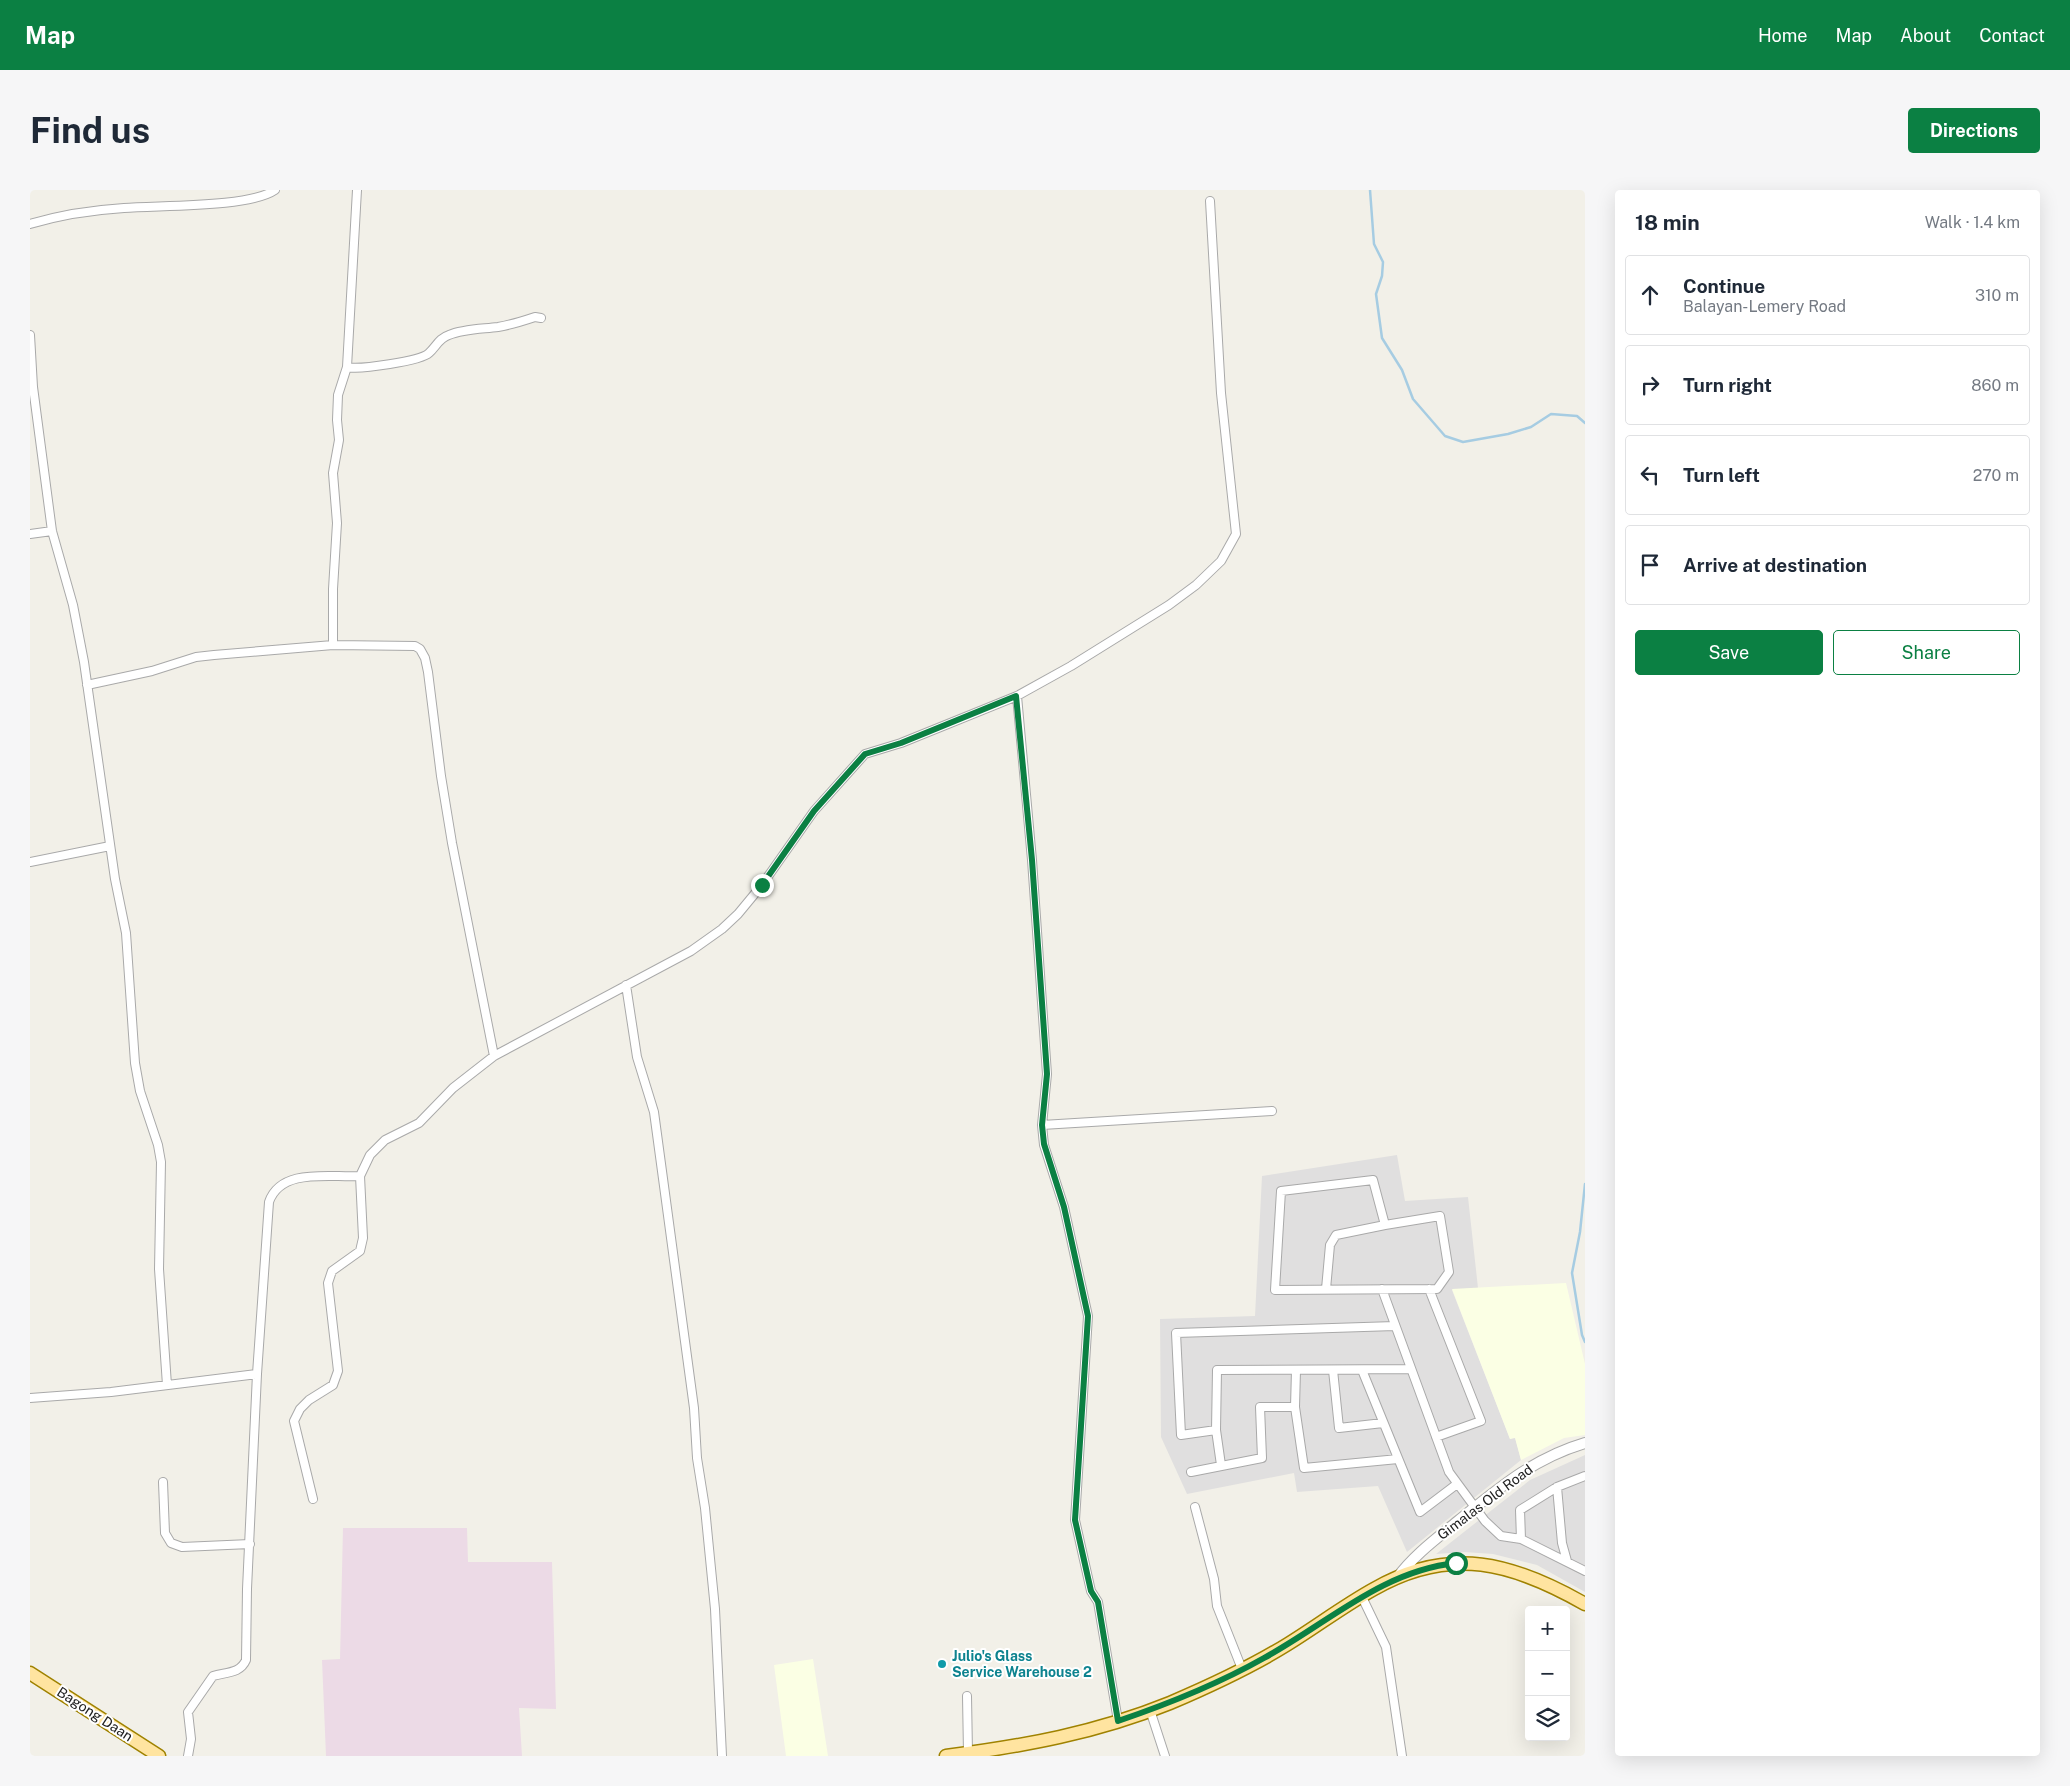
<!DOCTYPE html>
<meta charset="utf-8">
<style>
body{margin:0;font-family:"Public Sans",sans-serif;background:#f6f6f7;color:#1f2937}
.controls{position:absolute;right:15px;bottom:15px;display:grid;overflow:hidden;border-radius:5px;box-shadow:0 5px 20px #0002}
.controls button{width:45px;height:45px;display:grid;place-items:center;padding:0;border:0;border-bottom:1px solid #e0e1e3;background:#fff;color:#1f2937;font:25px sans-serif}
.stop{position:absolute;width:15px;height:15px;margin:-11px;border:4px solid #0b8043;border-radius:50%;background:#fff}
.stop.end{background:#0b8043;border-color:#fff;box-shadow:0 1px 5px #0008}
.list{margin:0;padding:0;list-style:none}
h2{display:flex;justify-content:space-between;align-items:center;height:65px;margin:0;padding:0 20px;font-size:21px}
h2 small{font-size:16px;font-weight:400;color:#747a83}
.list li{display:grid;grid-template-columns:32px 1fr auto;gap:15px;align-items:center;box-sizing:border-box;height:80px;margin:0 10px 10px;padding:0 10px;border:1px solid #e0e1e3;border-radius:5px}
.list b{display:block;font-size:19px;white-space:nowrap}
.list p{margin:0;font-size:16px;white-space:nowrap;color:#747a83}
.list em{font-size:16px;font-style:normal;color:#747a83}
.actions{display:flex;gap:10px;padding:15px 20px}
.actions a{flex:1;padding:11px 0;border:1px solid #0b8043;border-radius:5px;text-align:center;font-size:18px;color:#0b8043}
.actions .main{background:#0b8043;color:#fff}
.icon{flex:none;width:28px;height:28px;fill:none;stroke:currentColor;stroke-width:2;stroke-linecap:round;stroke-linejoin:round}
.map{position:relative;flex:none;width:1555px;height:1566px;overflow:hidden;border-radius:5px}
header{display:flex;align-items:center;gap:30px;box-sizing:border-box;height:70px;padding:0 25px;background:#0b8043;color:#fff}
header strong{font-size:24px}
nav{display:flex;gap:28px;margin-inline-start:auto;font-size:18px}
.intro{display:flex;align-items:center;justify-content:space-between;box-sizing:border-box;height:120px;padding:0 30px}
h1{margin:0;font-size:35px}
.button{padding:12px 22px;border-radius:5px;background:#0b8043;color:#fff;font-size:18px;font-weight:700}
main{display:flex;gap:30px;padding:0 30px}
aside{flex:1;background:#fff;border-radius:5px;box-shadow:0 5px 20px #0002}
.map>svg:first-child{display:block}
.residential{fill:#e0dfdf}
.industrial{fill:#ecdae6}
.education{fill:#fbffe4}
.lines{fill:none;stroke-linecap:round;stroke-linejoin:round}
.stream{stroke:#a6cce2;stroke-width:2.5}
.minor-casing{stroke:#a9a9a9;stroke-width:10}
.tertiary-casing{stroke:#a9a9a9;stroke-width:12}
.primary-casing{stroke:#9f8200;stroke-width:15}
.minor{stroke:#fff;stroke-width:8}
.tertiary{stroke:#fff;stroke-width:10}
.primary{stroke:#ffe4a0;stroke-width:12}
.route{stroke:#0b8043;stroke-width:6}
.culture-dot{fill:#0f9aa8;stroke:#fff;stroke-width:2}
.labels{text-anchor:middle;stroke-width:4;stroke-linejoin:round;paint-order:stroke}
.street-label{font-size:14px;fill:#222;stroke:#fff}
.culture-label{font-size:14px;font-weight:bold;fill:#0d838f;stroke:#fff;text-anchor:start}
</style>
<header>
<strong>Map</strong>
<nav><a>Home</a><a>Map</a><a>About</a><a>Contact</a></nav>
</header>
<div class="intro"><h1>Find us</h1><a class="button">Directions</a></div>
<main>
<div class="map">
<svg width="1555" height="1566" viewBox="0 0 1555 1566">
<rect width="100%" height="100%" fill="#f2f0e8"/>
<path class="residential" d="M1367,965L1375,1011L1438,1007L1448,1098L1422,1100L1480,1249L1485,1247L1491,1270L1377,1362L1348,1296L1267,1302L1264,1283L1157,1304L1131,1247L1130,1129L1225,1126L1232,986Z
M1555,1265V1402L1507,1375L1463,1364L1434,1362L1406,1364L1500,1290Z"/>
<path class="industrial" d="M313,1338H437L438,1372H522L526,1519L489,1518L492,1566H296L292,1470L310,1469Z"/>
<path class="education" d="M1536,1093L1555,1174V1245L1534,1248L1491,1270L1485,1248L1480,1249L1422,1099Z
M783,1469L798,1566H756L744,1475Z"/>
<g class="lines">
<path class="stream" d="M1340,0L1344,54L1353,72L1352,86L1346,104L1352,148L1372,180L1383,209L1415,246L1433,252L1478,244L1501,237L1521,224L1547,226L1555,233
M1555,994L1550,1042L1542,1083L1552,1145L1555,1152"/>
<g class="minor-casing">
<path id="minor" d="M0,34C30,25 63,20 94,18C129,15 219,18 245,0
M0,145L3,197L22,341L43,415L54,472L85,689L96,743L105,873L110,901L128,955L131,972L129,1079L137,1195
M317,177C329,180 391,171 399,163C406,157 409,148 419,145C433,139 452,139 468,137C481,135 493,131 505,127L511,128
M0,344L22,341
M303,455V399L307,333L303,283L309,250L307,230L308,205L317,177L327,0
M57,495L122,481L166,467L184,465L303,455L385,456L390,459L395,468L398,482L411,586L422,653L464,866
M987,506L1002,670L1017,884L1012,935L1014,955L1034,1017L1058,1126L1045,1330L1061,1401L1068,1412L1088,1531
M0,672L80,656
M596,795L607,867L624,922L664,1218L667,1268L675,1318L685,1419L692,1566
M1012,935L1242,921
M1343,990L1355,1035L1410,1026L1419,1082L1407,1099L1245,1100L1251,1001Z
M1296,1099L1300,1055L1306,1045L1355,1035
M1352,1099L1419,1282L1455,1331L1471,1346L1491,1349L1555,1381
M1399,1099L1451,1231L1406,1247
M1266,1180L1265,1217L1274,1278L1368,1269
M1303,1180L1309,1238L1353,1233
M1332,1180L1390,1322L1427,1294
M0,1208L81,1202L227,1184
M1186,1240L1151,1245L1146,1143L1365,1136
M1191,1275L1186,1240L1187,1180L1381,1179
M1161,1282L1232,1268L1230,1217H1265
M133,1292L135,1343L141,1353L152,1357L220,1354
M1527,1297L1532,1353L1537,1371
M283,1309L264,1231L270,1219L279,1210L303,1195L308,1181L298,1093L302,1081L330,1061L333,1048L330,986L340,965L355,950L389,933L423,898L464,866L661,761L692,739L708,724L732,695L784,621L835,564L871,553L987,506L1041,476L1139,415L1166,395L1191,371L1206,344L1191,203L1180,11
M1165,1317L1184,1389L1187,1416L1212,1479
M1491,1349L1490,1320L1527,1297L1555,1286
M1332,1407L1356,1457L1372,1566
M937,1506L938,1563
M1120,1520L1135,1566
M158,1566L161,1549L158,1522L183,1486C196,1482 210,1484 216,1470L217,1399L227,1184L239,1012C251,977 301,988 330,986"/>
</g>
<g class="tertiary-casing">
<path id="tertiary" d="M1367,1388C1384,1365 1406,1349 1428,1331C1469,1298 1504,1268 1555,1253"/>
</g>
<g class="primary-casing">
<path id="primary" d="M0,1483L129,1566
M916,1566C994,1556 1066,1543 1140,1513C1180,1496 1221,1477 1258,1454C1287,1436 1315,1415 1344,1399C1421,1355 1483,1373 1555,1414"/>
</g>
<use href="#minor" class="minor"/>
<use href="#tertiary" class="tertiary"/>
<use href="#primary" class="primary"/>
</g>
<g class="lines">
<path class="route" d="M732,695L784,621L835,564L871,553L986,506L1002,670L1017,884L1012,935L1014,954L1034,1017L1058,1126L1045,1330L1061,1401L1068,1412L1088,1531C1138,1514 1188,1494 1234,1468C1298,1433 1352,1381 1426,1373"/>
</g>
<circle class="culture-dot" cx="912" cy="1474" r="5"/>
<g class="labels">
<g class="street-label">
<text transform="translate(1455 1312) rotate(-37)" y="5">Gimalas Old Road</text>
<text transform="translate(65 1524) rotate(33)" y="5">Bagong Daan</text>
</g>
<g class="culture-label">
<text x="922" y="1471">Julio's Glass<tspan x="922" dy="16">Service Warehouse 2</tspan></text>
</g>
</g>
</svg>
<div class="controls">
<button>+</button>
<button>−</button>
<button><svg class="icon" aria-label="layers" viewBox="0 0 24 24"><path d="M12 4l9 5-9 5-9-5zM3 14l9 5 9-5"/></svg></button>
</div>
<div class="stop" style="left:1426px;top:1373px"></div>
<div class="stop end" style="left:732px;top:695px"></div>
</div>
<aside>
<h2>18 min<small>Walk · 1.4 km</small></h2>
<ul class="list">
<li><svg class="icon" aria-label="ahead" viewBox="0 0 24 24"><path d="M12 20V5M6 11l6-6 6 6"/></svg><div><b>Continue</b><p>Balayan-Lemery Road</p></div><em>310 m</em></li>
<li><svg class="icon" aria-label="right" viewBox="0 0 24 24"><path d="M7 20v-9h11M14 6l5 5-5 5"/></svg><div><b>Turn right</b></div><em>860 m</em></li>
<li><svg class="icon" aria-label="left" viewBox="0 0 24 24"><path d="M17 20v-9H6M10 6l-5 5 5 5"/></svg><div><b>Turn left</b></div><em>270 m</em></li>
<li><svg class="icon" aria-label="arrive" viewBox="0 0 24 24"><path d="M6 21V4h12l-3 4 3 4H6"/></svg><div><b>Arrive at destination</b></div></li>
</ul>
<div class="actions"><a class="main">Save</a><a>Share</a></div>
</aside>
</main>
